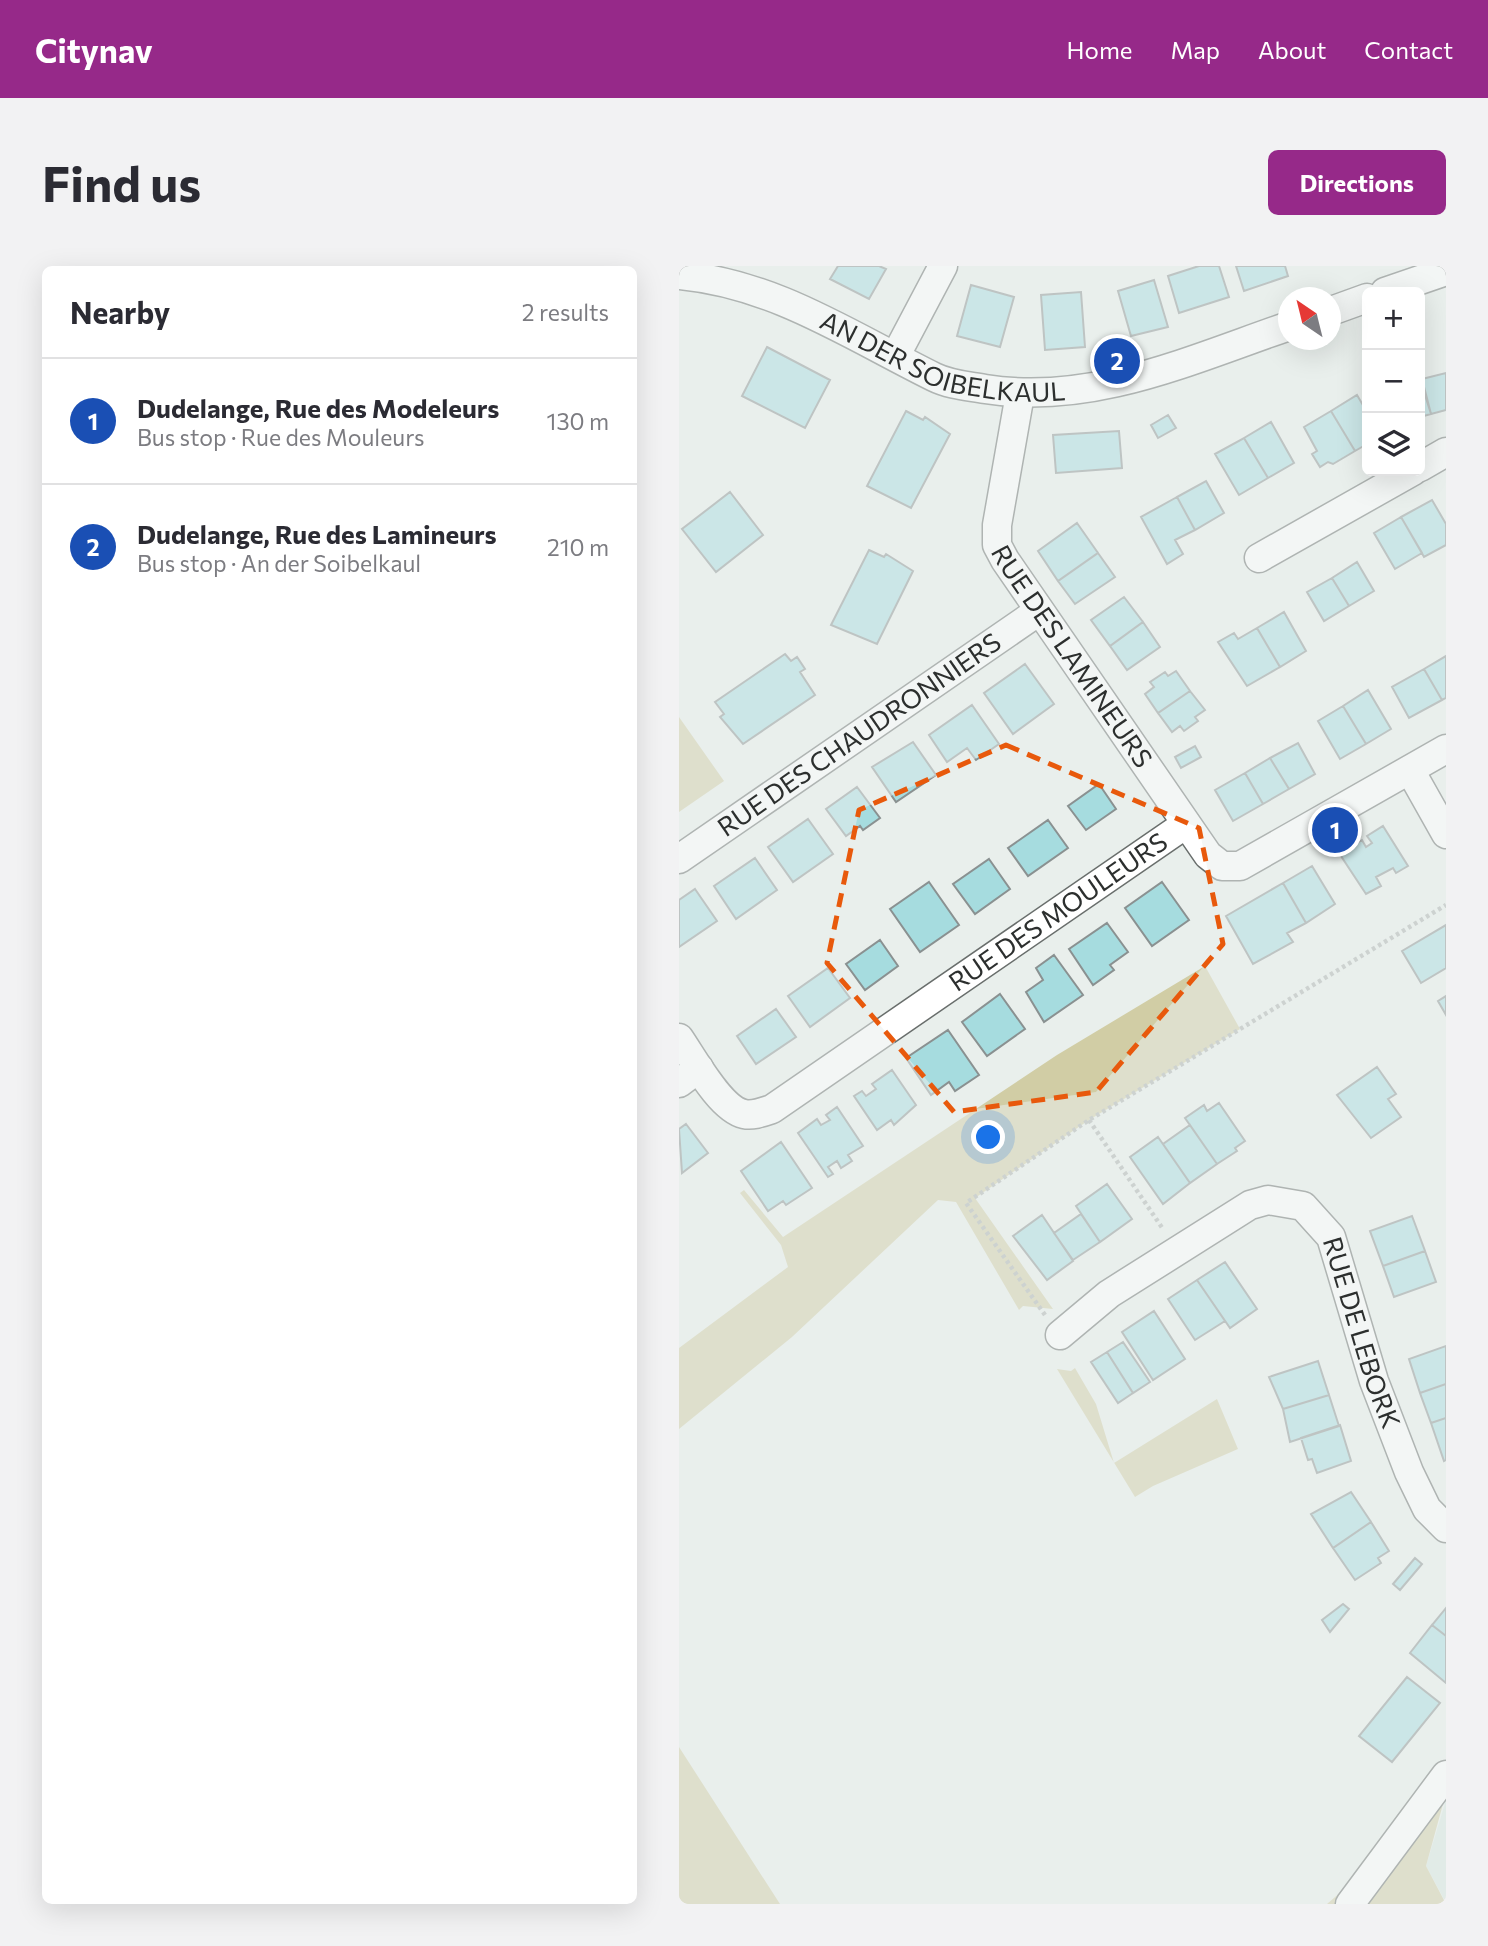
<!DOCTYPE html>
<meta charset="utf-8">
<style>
body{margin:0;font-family:Commissioner,sans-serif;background:#f2f2f3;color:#2b2b33}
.controls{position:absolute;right:21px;top:21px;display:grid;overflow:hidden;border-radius:10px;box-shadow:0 7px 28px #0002}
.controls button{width:63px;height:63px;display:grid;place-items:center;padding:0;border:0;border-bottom:2px solid #e1e1e2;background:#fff;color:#2b2b33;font:35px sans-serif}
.compass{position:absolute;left:599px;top:21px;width:63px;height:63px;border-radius:50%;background:#fff;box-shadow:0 7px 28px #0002;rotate:325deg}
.you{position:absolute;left:310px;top:872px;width:24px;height:24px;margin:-18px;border:5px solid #fff;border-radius:50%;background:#1a73e8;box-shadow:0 0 0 10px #1a73e833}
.badge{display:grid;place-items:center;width:46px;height:46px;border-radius:50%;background:#962989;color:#fff;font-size:23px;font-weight:700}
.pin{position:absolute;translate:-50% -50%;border:4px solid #fff;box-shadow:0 2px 7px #0006}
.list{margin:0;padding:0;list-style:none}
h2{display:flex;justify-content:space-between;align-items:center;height:91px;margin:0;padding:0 28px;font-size:30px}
h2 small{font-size:23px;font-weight:400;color:#7c7c81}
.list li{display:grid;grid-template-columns:46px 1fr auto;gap:21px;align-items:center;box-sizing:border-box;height:126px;padding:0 28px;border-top:2px solid #e1e1e2}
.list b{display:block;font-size:26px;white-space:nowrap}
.list p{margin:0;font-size:23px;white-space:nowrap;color:#7c7c81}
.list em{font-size:23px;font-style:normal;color:#7c7c81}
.icon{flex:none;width:38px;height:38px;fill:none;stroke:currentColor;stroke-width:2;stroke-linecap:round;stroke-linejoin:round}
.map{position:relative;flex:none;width:767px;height:1638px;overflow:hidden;border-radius:10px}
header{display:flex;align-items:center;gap:42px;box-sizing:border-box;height:98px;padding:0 35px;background:#962989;color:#fff}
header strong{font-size:33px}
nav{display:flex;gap:38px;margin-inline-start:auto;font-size:24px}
.intro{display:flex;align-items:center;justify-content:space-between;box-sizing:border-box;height:168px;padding:0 42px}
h1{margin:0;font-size:49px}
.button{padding:18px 32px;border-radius:10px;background:#962989;color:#fff;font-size:24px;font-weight:700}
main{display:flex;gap:42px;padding:0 42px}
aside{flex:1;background:#fff;border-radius:10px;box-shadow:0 7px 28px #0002}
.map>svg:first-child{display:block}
.built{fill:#d8e6e0}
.green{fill:#d1cda5}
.building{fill:#a6dcdf;stroke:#8a9191;stroke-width:2}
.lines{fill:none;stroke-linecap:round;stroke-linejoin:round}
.minor-casing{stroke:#696e6c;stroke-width:31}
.path{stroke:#abb0ae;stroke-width:4.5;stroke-dasharray:3.5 3.5;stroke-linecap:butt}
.minor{stroke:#fff;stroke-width:28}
.marked{fill:none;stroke:#e8590c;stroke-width:5;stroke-dasharray:14 9;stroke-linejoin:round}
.labels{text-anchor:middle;stroke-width:7;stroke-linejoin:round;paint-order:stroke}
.street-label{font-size:26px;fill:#2c2f2e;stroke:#fff}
</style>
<header>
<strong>Citynav</strong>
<nav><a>Home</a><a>Map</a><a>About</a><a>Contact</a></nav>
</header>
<div class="intro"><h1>Find us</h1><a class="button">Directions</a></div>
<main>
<aside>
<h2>Nearby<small>2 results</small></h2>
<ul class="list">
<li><span class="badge" style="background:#1a4fb4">1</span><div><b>Dudelange, Rue des Modeleurs</b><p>Bus stop · Rue des Mouleurs</p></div><em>130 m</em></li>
<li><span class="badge" style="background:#1a4fb4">2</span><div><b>Dudelange, Rue des Lamineurs</b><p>Bus stop · An der Soibelkaul</p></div><em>210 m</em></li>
</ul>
</aside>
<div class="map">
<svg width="767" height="1638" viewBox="0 0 767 1638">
<rect width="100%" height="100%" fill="#e9efec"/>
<path class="built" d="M767,1534V1637L747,1600Z"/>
<path class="green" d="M0,451L45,515L0,546Z
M526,700L561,763L410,854L296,932L374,1043L344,1040L340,1044L277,936L259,934L113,1071L0,1163V1082L109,1001L102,979L61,927L65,924L104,971L378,789Z
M396,1102L417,1138L435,1197L538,1133L559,1183L474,1220L456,1231L378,1103L392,1105Z
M0,1481L101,1638H0Z
M767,1527L747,1600L767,1638H648L663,1625L696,1584Z"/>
<path class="building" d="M159,0H200L207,3L190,33L151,13Z
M520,0H540L550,31L500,47L489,10Z
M557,0H606L609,10L565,25Z
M475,14L489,61L452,70L439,25Z
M292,19L335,31L321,81L278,70Z
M402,26L406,81L366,84L362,29Z
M88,81L151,114L126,162L63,130Z
M767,107V144L752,148L743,113Z
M741,113L752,148L741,151Z
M678,129L688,146V178L676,185L652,145Z
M227,145L244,154L246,151L271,168L232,242L188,220Z
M652,145L676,185L654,198L649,196L641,201L633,188L638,185L625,161Z
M489,149L497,162L479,172L472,159Z
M592,156L615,197L589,212L565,172Z
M440,165L443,202L377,207L374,169Z
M565,172L589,212L560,229L536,188Z
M527,215L545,247L516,264L498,231Z
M51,226L84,269L37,306L3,263Z
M498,231L516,264L496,274L504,288L488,298L462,251Z
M753,234L767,258V279L745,291L722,251Z
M722,251L743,287L716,303L695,267Z
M398,257L419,287L379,315L359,285Z
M190,284L205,291L207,288L234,305L198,378L152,359Z
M419,287L436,311L396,338L379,315Z
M678,296L695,325L670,340L653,312Z
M653,312L670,340L645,355L628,326Z
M445,331L464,356L431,380L412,354Z
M605,346L627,385L601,401L578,362Z
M464,356L481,381L448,404L431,380Z
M578,362L601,401L568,420L539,376L555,367L559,373Z
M106,388L112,395L118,391L126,403L121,406L136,429L64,478L41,451L45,448L36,436Z
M767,390V432L763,434L745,403Z
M346,398L375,438L334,468L305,427Z
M745,403L763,434L730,452L713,421Z
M497,405L511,425L479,447L466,428L475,421L471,416L486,406L489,410Z
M689,424L712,463L687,478L664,440Z
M511,425L526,444L516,451L519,455L505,465L501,460L493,466L479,447Z
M293,439L320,478L297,494L288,482L268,496L250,469Z
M664,440L687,478L661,493L639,455Z
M234,476L257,509L217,536L193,501Z
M619,477L636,508L610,523L591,492Z
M516,480L522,491L502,502L496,491Z
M591,492L610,523L584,538L566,507Z
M566,507L584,538L554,555L536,524Z
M420,518L437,543L407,564L389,540Z
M178,521L201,552L184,564L181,560L167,570L147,543Z
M129,553L154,588L114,616L89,581Z
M369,554L389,582L349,610L329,582Z
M704,560L729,600L717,607L714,602L697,611L702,620L687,628L660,587L683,574L687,581L693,577L688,570Z
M76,592L98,624L57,653L35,620Z
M310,593L331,623L296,648L274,618Z
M633,600L656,638L627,657L604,617Z
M250,616L280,659L241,686L211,643Z
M483,616L510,654L473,680L446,642Z
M604,617L627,657L608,667L614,676L574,698L547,650Z
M16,623L38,655L0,681V634Z
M428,657L449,686L431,699L435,704L414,719L390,683Z
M767,659V702L742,717L723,685Z
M201,674L219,700L186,724L167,698Z
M375,689L404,729L365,756L347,726L364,714L357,702Z
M149,702L171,732L131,761L109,730Z
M321,728L346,763L308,790L283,756Z
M767,730V749L759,735Z
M97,743L117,771L77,798L58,770Z
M269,764L300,809L276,825L270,816L252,829L227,792Z
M698,801L717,828L709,833L722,851L692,872L658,829Z
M213,804L237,839L215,859L212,854L198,864L175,830L183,825L187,830L197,823L193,818Z
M540,837L566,875L556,882L558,885L538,898L506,852L525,839L528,845Z
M158,841L184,880L169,889L173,895L162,902L158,895L149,901L154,908L149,911L119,867L138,853L142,859L151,854L147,849Z
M7,858L29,887L3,907L0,863Z
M511,859L538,898L511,917L484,878Z
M479,871L511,917L484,938L451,891Z
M102,876L133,922L107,939L104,935L89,945L62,905Z
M428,918L453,953L421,976L397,940Z
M402,948L421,976L394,994L375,967Z
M363,949L394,995L368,1014L334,970Z
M733,950L746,985L704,1000L691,965Z
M746,985L757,1016L715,1031L704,1000Z
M546,996L578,1043L551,1062L518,1014Z
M518,1014L546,1055L516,1074L489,1033Z
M475,1045L506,1093L474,1114L443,1066Z
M444,1076L471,1116L454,1127L428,1086Z
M767,1080V1118L741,1127L730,1093Z
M428,1086L454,1127L439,1137L412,1096Z
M639,1095L650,1129L604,1143L590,1111Z
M767,1118V1152L752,1157L741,1127Z
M650,1129L660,1160L611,1176L604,1143Z
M767,1152V1194L765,1195L752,1157Z
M661,1159L672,1195L638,1207L633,1193L629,1194L622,1172Z
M672,1226L692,1256L654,1282L632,1248Z
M692,1256L710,1285L699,1292L702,1297L676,1314L654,1282Z
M736,1292L743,1298L721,1324L714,1318Z
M664,1338L670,1343L651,1366L643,1354Z
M767,1342V1370L753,1359Z
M753,1359L767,1370V1417L731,1387Z
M728,1411L761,1437L713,1496L680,1470Z"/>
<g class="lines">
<g class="minor-casing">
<g id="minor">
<path id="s1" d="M0,9C96,18 170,69 255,111C271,119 289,120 306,123C412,140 511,94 610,60"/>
<path d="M706,26L767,5"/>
<path d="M652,45L688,32"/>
<path d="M217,89L264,0"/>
<path id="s2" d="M341,128L318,259V279L326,294L529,589L543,600H561L767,483"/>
<path d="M741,201L767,186"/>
<path d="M580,292L734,205"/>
<path d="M731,504L767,568"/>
<path id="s3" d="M0,593L360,345"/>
<path id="s4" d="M0,772C14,792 41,843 65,848C74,850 84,846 93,843L507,558"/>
<path d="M0,817L20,802"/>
<path id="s5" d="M381,1069L430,1028L571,939L589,934L624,940L652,971L695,1115L730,1206L748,1243L767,1262"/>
<path d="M671,1638L767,1509"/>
</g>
</g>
<path class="path" d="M410,854L484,963
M366,1049L287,937L410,854L767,639"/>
<use href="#minor" class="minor"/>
</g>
<path d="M0 0H767V1638H0ZM327,479L520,562L544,678L417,826L275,846L148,697L180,544Z" fill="#e9efec" fill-opacity=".55" fill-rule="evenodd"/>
<path class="marked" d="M327,479L520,562L544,678L417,826L275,846L148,697L180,544Z"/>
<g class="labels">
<g class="street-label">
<text dy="9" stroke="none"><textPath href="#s1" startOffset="280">AN DER SOIBELKAUL</textPath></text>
<text dy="9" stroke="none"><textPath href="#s2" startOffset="287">RUE DES LAMINEURS</textPath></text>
<text dy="9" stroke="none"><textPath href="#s3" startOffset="219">RUE DES CHAUDRONNIERS</textPath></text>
<text dy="9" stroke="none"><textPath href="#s4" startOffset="478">RUE DES MOULEURS</textPath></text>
<text dy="9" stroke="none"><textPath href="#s5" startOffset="427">RUE DE LEBORK</textPath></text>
</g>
</g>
</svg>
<div class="controls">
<button>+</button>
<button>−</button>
<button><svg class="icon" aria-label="layers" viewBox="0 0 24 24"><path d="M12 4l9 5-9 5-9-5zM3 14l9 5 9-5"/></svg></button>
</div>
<svg class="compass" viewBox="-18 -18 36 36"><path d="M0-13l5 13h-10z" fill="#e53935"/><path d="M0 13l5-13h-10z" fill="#7c7c81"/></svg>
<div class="you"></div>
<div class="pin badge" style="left:656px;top:564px;background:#1a4fb4">1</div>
<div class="pin badge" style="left:438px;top:95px;background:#1a4fb4">2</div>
</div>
</main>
